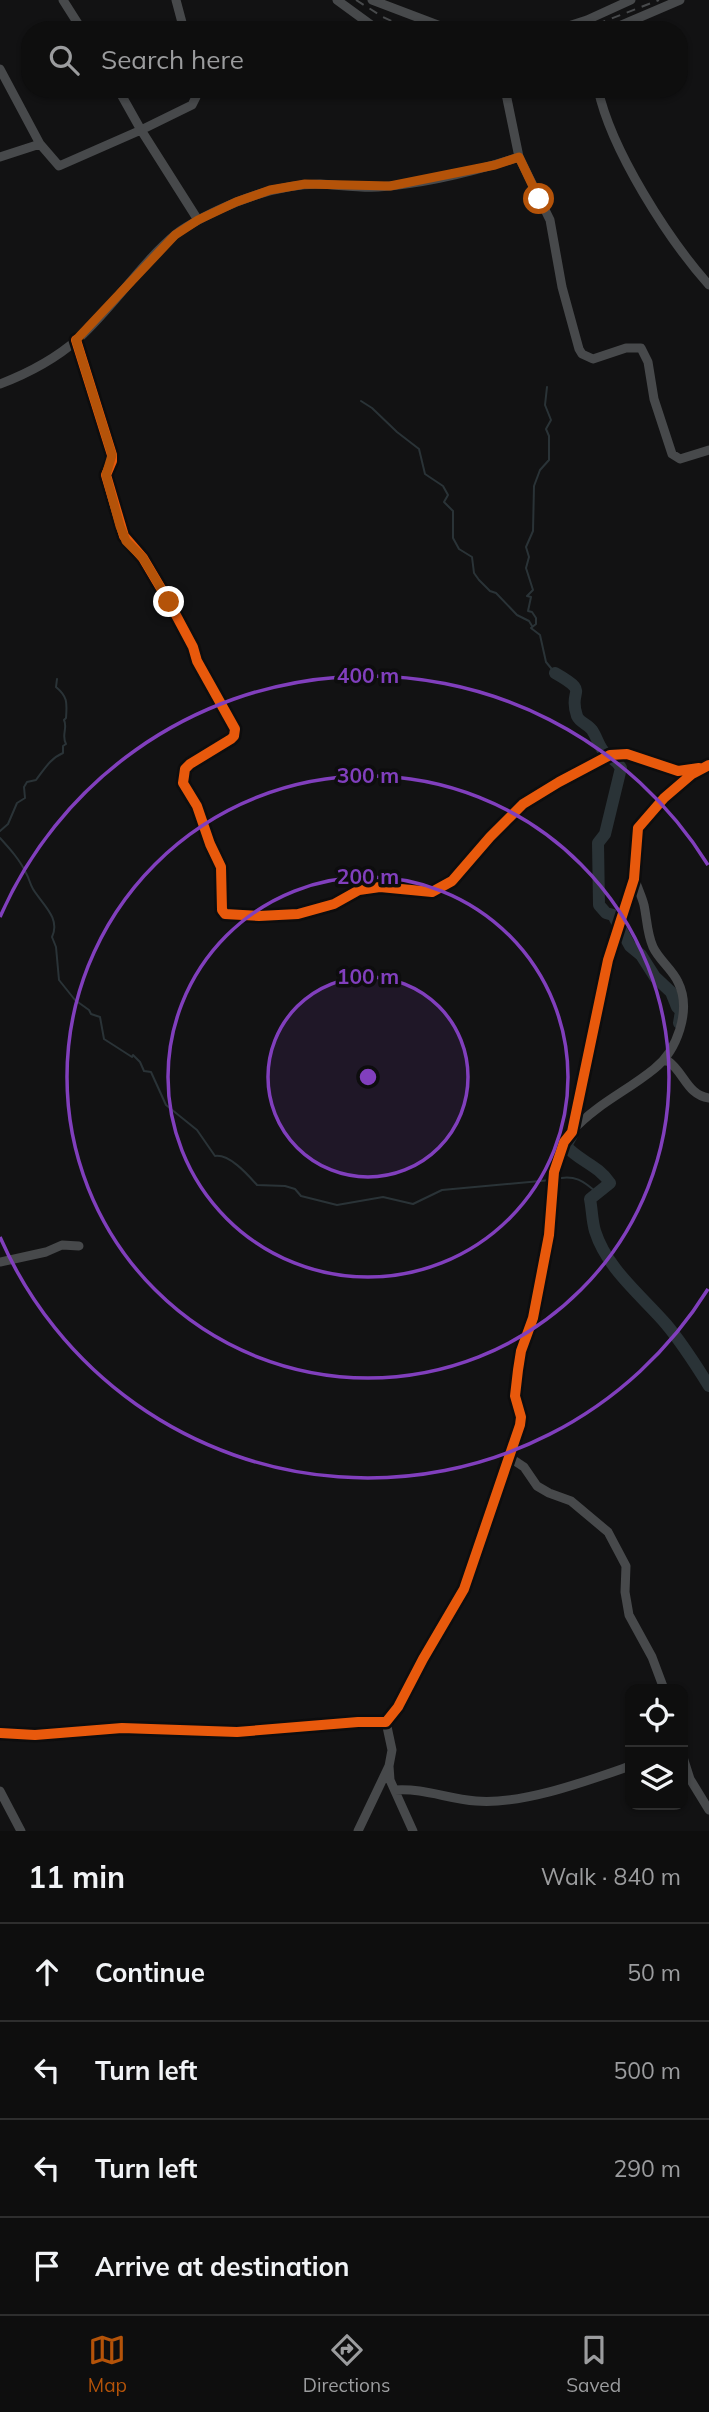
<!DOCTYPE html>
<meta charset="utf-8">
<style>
body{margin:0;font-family:Mulish,sans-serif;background:#1c1c1c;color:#f1f3f6}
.controls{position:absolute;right:21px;bottom:21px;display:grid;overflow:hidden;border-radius:14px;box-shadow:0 2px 5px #0004}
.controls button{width:63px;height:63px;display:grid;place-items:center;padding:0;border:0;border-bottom:2px solid #2e2e2e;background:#0e0e0e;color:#f1f3f6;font:35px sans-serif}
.stop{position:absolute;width:21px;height:21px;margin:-16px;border:5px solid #b45309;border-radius:50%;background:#fff}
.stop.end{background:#b45309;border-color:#fff;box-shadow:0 2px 7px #0008}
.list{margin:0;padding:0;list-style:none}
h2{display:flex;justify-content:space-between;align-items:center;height:91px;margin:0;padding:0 28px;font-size:30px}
h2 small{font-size:23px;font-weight:400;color:#9b9c9e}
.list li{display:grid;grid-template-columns:46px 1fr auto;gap:21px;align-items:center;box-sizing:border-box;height:98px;padding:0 28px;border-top:2px solid #2e2e2e}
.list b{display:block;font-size:26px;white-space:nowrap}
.list em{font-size:23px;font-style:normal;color:#9b9c9e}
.icon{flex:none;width:38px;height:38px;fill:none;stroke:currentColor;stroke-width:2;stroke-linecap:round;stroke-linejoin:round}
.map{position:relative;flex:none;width:709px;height:1831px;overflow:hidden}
.search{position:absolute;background:#0e0e0e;box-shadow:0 2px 5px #0004;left:21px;right:21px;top:21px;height:77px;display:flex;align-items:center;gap:18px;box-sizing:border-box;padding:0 24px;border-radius:28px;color:#9b9c9e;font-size:26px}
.sheet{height:483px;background:#0e0e0e}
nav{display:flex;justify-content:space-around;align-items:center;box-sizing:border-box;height:98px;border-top:2px solid #2e2e2e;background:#0e0e0e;font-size:19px;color:#9b9c9e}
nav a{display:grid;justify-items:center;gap:4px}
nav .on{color:#b45309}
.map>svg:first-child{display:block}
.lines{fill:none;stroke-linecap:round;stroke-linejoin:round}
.stream{stroke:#2a3337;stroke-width:2}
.river{stroke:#2a3337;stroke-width:12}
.minor{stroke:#47494b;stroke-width:9}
.rail{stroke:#484a4c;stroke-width:2;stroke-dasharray:9 7;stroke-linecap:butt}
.cycleway-casing{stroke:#0d0d0e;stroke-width:15}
.cycleway{stroke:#e8590c;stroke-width:10}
.route{stroke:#b45309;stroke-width:9}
.ring{fill:none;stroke:#813fbd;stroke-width:3.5}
.centre{fill:#813fbd;stroke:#0d0d0e;stroke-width:3.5}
.ring-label{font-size:21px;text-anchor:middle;font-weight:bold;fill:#813fbd;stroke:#0d0d0e;stroke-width:7;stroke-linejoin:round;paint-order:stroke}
</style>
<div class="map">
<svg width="709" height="1831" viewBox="0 0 709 1831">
<rect width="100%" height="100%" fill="#121213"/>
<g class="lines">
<path class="stream" d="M547,387L545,405L551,420L546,429L549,436V460L540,470L534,486L533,531L526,547L529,557L526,568L533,590L527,596L531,597L528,611L532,612L536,618V624L531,628L540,635L546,662L555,673
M361,401L372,408L397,432L419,449L425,474L443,486L448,495L444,502L453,511V538L459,549L472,557L474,573L479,580L490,591L496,593L517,615L529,621L532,626
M0,831L8,824L17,803L25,798L24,787L27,782L36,780C45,768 51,758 63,753V746L66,744C61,735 68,728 64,720L66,718C67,703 68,697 56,687L57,679
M0,838C10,849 20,860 26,873C29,878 30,884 33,889C42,904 61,918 52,937L56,947L59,980L75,1000L89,1010L91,1014L100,1017L104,1039L132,1057L133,1055L140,1062L144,1071L151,1072L166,1105L197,1130L215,1156C230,1154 248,1175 257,1185L285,1186L295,1189L301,1196L337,1205L383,1197L413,1204L442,1190L551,1180
M556,1179C574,1174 584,1181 597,1193"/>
<path class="river" d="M555,673C592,694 567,688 577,716C580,723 588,724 592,730C597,737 599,748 606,754C613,761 614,757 621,768L605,834L598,843L599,905L606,913L613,915L630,946L641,955L655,977L671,992L677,1007L681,1011L679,1023
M572,1135L566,1146C579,1161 598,1165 610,1183L590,1199C592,1209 592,1221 595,1231C607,1269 641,1295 666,1324C682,1343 696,1365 709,1386"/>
<path class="minor" d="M63,0L82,30
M176,0L184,30
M337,0L378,30
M372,0L451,30
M556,30L587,20L631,0
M610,30L680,0
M0,69L40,144L0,157
M196,89V97L192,105L141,130L198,220
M505,89L519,157L550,220L562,287L579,349L582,354L593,359L626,348H641L648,362L654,399L672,454L680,459L709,450
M598,89C611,150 668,239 709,285
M40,144L59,166L141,130L118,89
M76,340L112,455V461L106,475L124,536L143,558L169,602L193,647L197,661L235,729L234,736L231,739L190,764L185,769L183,783L197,806L210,844L221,867L222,910L225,914L259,916L298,914L334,904L359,890L380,887L432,892L452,881L490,837L523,804L559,782L610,755L627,754L678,771L697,768
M0,384C29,373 54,360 78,339C114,307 139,265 176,234C189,224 204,217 218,210C250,195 284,184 320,184C339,185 359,188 378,187C423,184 476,171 519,157
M664,1061H668C684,1072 687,1095 709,1098
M573,1130C597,1104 627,1091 654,1069C677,1051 692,1010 678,982C672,969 659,960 653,947C647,934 647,919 644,905C642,897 638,889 635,880
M0,1262L46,1252L62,1245L79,1246
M509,1457L524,1467L537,1486L549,1493L571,1501L608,1532L626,1566L625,1592L629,1615L652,1657L664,1689
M386,1722L392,1750L389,1766L390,1780L413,1831
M0,1733L35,1735L122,1728L237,1732L358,1722H386L398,1707L423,1659L464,1589L520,1425L521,1417L515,1396L518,1370L521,1351L533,1318L549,1235L554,1172L564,1142L572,1132L608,960L634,879L638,828L664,798L692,774L709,765
M683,1757L690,1779L709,1810
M395,1790C424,1788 448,1799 476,1801C522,1805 587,1781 630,1766
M0,1791L21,1831
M358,1831L389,1766"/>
<path class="rail" d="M356,0L383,17L411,30
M582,30L659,0"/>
<g class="cycleway-casing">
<path id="cycleway" d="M76,340L112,455V461L106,475L124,536L143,558L169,602L193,647L197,661L235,729L234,736L231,739L190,764L185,769L183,783L197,806L210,844L221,867L222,910L225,914L259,916L298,914L334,904L359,890L380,887L432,892L452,881L490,837L523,804L559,782L610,755L627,754L678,771L699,768
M0,1733L35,1735L122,1728L237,1732L358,1722H386L398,1707L423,1659L464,1589L520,1425L521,1417L515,1396L518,1370L521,1351L533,1318L549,1235L554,1172L564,1142L572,1132L608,960L634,879L638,828L664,798L692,774L709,765"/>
</g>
<use href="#cycleway" class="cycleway"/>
</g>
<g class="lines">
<path class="route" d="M169,602L143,558L126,541L120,526L106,475L112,455L76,340L175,235L198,220L236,202L270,190L305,184L390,186L495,165L519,157L539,199"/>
</g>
<circle cx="368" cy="1077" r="100" fill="#813fbd" fill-opacity=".12"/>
<g class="ring">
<circle cx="368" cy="1077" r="100"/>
<circle cx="368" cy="1077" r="200"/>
<circle cx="368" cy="1077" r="301"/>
<path d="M708 1289A401 401 0 0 1 0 1237M0 917A401 401 0 0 1 708 865"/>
</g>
<circle cx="368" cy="1077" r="10" class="centre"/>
<g class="ring-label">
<text x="368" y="683">400 m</text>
<text x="368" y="783">300 m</text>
<text x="368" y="884">200 m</text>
<text x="368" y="984">100 m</text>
</g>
</svg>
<div class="controls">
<button><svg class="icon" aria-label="locate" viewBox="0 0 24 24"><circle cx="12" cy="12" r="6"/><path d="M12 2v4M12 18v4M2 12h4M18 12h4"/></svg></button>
<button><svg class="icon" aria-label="layers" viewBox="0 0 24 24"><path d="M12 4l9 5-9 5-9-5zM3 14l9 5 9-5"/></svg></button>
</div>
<div class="stop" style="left:539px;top:199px"></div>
<div class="stop end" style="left:169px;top:602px"></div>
<div class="search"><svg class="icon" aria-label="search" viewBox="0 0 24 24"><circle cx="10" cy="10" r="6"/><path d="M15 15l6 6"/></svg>Search here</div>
</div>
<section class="sheet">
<h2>11 min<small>Walk · 840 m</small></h2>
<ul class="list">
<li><svg class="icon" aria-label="ahead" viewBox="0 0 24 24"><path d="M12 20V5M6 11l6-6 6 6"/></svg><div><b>Continue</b></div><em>50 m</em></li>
<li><svg class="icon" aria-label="left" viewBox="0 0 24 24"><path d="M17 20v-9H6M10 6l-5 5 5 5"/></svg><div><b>Turn left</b></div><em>500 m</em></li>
<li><svg class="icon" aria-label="left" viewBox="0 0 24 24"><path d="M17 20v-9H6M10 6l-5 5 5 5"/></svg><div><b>Turn left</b></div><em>290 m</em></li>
<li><svg class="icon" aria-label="arrive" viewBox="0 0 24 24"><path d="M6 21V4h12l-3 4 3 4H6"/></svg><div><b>Arrive at destination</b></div></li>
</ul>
</section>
<nav>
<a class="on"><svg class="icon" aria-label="map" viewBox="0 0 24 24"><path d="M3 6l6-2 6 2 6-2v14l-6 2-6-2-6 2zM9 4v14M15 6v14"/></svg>Map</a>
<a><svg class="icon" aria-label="directions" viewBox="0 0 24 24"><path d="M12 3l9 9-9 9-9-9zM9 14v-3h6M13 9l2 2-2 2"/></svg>Directions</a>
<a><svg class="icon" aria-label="saved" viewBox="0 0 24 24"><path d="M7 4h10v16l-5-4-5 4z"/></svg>Saved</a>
</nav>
